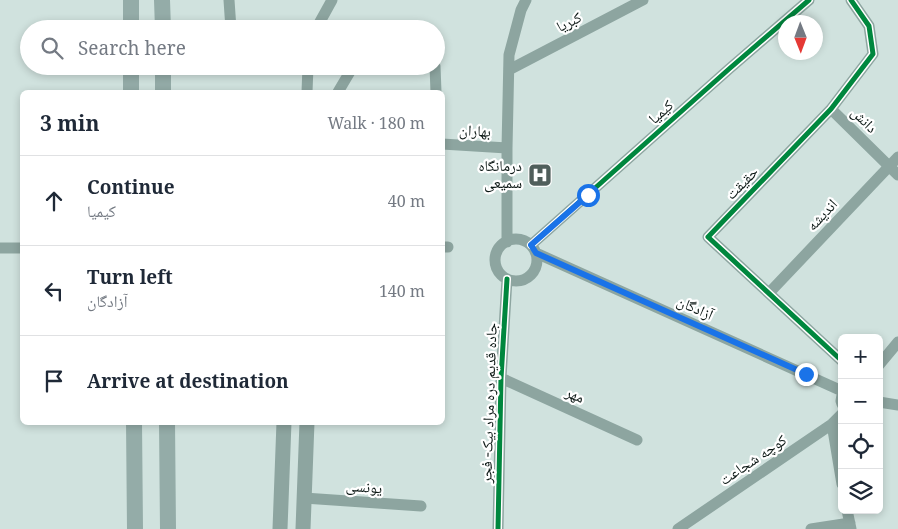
<!DOCTYPE html>
<meta charset="utf-8">
<style>
body{margin:0;font-family:"Noto Serif","Noto Naskh Arabic",serif;background:#f2f2f3;color:#1f2937}
.controls{position:absolute;right:15px;bottom:15px;display:grid;overflow:hidden;border-radius:8px;box-shadow:0 2px 8px #0003}
.controls button{width:45px;height:45px;display:grid;place-items:center;padding:0;border:0;border-bottom:1px solid #e0e1e3;background:#fff;color:#1f2937;font:25px sans-serif}
.compass{position:absolute;left:778px;top:15px;width:45px;height:45px;border-radius:50%;background:#fff;box-shadow:0 2px 8px #0003;rotate:179deg}
.stop{position:absolute;width:15px;height:15px;margin:-11px;border:4px solid #1a73e8;border-radius:50%;background:#fff}
.stop.end{background:#1a73e8;border-color:#fff;box-shadow:0 1px 5px #0008}
.list{margin:0;padding:0;list-style:none}
h2{display:flex;justify-content:space-between;align-items:center;height:65px;margin:0;padding:0 20px;font-size:21px}
h2 small{font-size:16px;font-weight:400;color:#747a83}
.list li{display:grid;grid-template-columns:32px 1fr auto;gap:15px;align-items:center;box-sizing:border-box;height:90px;padding:0 20px;border-top:1px solid #e0e1e3}
.list b{display:block;font-size:19px;white-space:nowrap}
.list p{margin:0;font-size:16px;white-space:nowrap;color:#747a83}
.list em{font-size:16px;font-style:normal;color:#747a83}
.icon{flex:none;width:28px;height:28px;fill:none;stroke:currentColor;stroke-width:2;stroke-linecap:round;stroke-linejoin:round}
.map{position:relative;flex:none;width:898px;height:529px;overflow:hidden}
.search{position:absolute;background:#fff;box-shadow:0 2px 8px #0003;left:20px;top:20px;width:425px;height:55px;display:flex;align-items:center;gap:12px;box-sizing:border-box;padding:0 18px;border-radius:28px;color:#747a83;font-size:19px}
.panel{position:absolute;background:#fff;box-shadow:0 2px 8px #0003;left:20px;top:90px;width:425px;height:335px;border-radius:8px}
.map>svg:first-child{display:block}
.lines{fill:none;stroke-linecap:round;stroke-linejoin:round}
.minor{stroke:#8da5a0;stroke-width:11}
.tertiary{stroke:#8da5a0;stroke-width:15}
.secondary{stroke:#94aca8;stroke-width:16}
.cycleway-casing{stroke:#fff;stroke-width:8}
.cycleway{stroke:#00873e;stroke-width:5}
.route{stroke:#1a73e8;stroke-width:6}
.labels{text-anchor:middle;stroke-width:4.5;stroke-linejoin:round;paint-order:stroke}
.street-label{font-size:15px;fill:#0b1714;stroke:#fff}
.poi-label{font-size:15px;fill:#0b1714;stroke:#fff;text-anchor:end}
</style>
<div class="map">
<svg width="898" height="529" viewBox="0 0 898 529">
<rect width="100%" height="100%" fill="#d0e2de"/>
<g class="lines">
<path class="minor" d="M229,0L231,29
M316,29L332,0
M435,66L436,92
M509,70L643,0
M307,92L308,66
M338,92L351,70
M831,109L898,175
M442,144L507,148
M495 260a21 21 0 1 1 42 0a21 21 0 1 1-42 0Z
M507,242V148L509,55L521,10L526,0
M531,245L729,69L809,0
M442,247H448
M0,248H22
M536,253L842,391
M769,293L898,157
M842,361L708,237L831,109L873,54L869,26L851,0
M879,365L898,342
M501,378L637,440
M842,395L841,401L842,404
M879,402L898,405
M832,424L842,484
M304,498L421,506
M847,510L851,529
M498,529L501,378L507,279
M678,529L832,424L842,414
M811,529L850,523"/>
<path class="tertiary" d="M280,529L284,422
M303,529L307,422"/>
<path class="secondary" d="M131,0V29
M162,0L163,29
M131,66V92
M163,66V92
M134,422L135,529
M167,422L168,529"/>
<g class="cycleway-casing">
<path id="cycleway" d="M531,245L729,69L809,0
M842,361L708,237L831,109L873,54L869,26L851,0
M498,529L501,378L507,279"/>
</g>
<use href="#cycleway" class="cycleway"/>
</g>
<g class="lines">
<path class="route" d="M588,195L531,245L536,253L806,374"/>
</g>
<defs>
<g id="hospital-square" transform="scale(1.25)"><rect x="-9" y="-9" width="18" height="18" rx="4" fill="#505e5b" stroke="#fff"/><path d="M-5-5h3v3.5h4V-5h3V5h-3V1.5h-4V5h-3Z" fill="#fff"/></g>
</defs>
<g fill-rule="evenodd">
<use href="#hospital-square" x="540" y="175"/>
</g>
<g class="labels">
<g class="street-label">
<text transform="translate(569 22) rotate(-27)" y="5">کبریا</text>
<text transform="translate(661 112) rotate(-42)" y="5">کیمیا</text>
<text transform="translate(864 120) rotate(45)" y="5">دانش</text>
<text transform="translate(475 131) rotate(3)" y="5">بهاران</text>
<text transform="translate(742 183) rotate(-46)" y="5">حقیقت</text>
<text transform="translate(822 215) rotate(-47)" y="5">اندیشه</text>
<text transform="translate(695 308) rotate(24)" y="5">آزادگان</text>
<text transform="translate(575 395) rotate(24)" y="5">مهر</text>
<text transform="translate(489 403) rotate(-88)" y="5">جاده قدیم دره مراد بیک- فجر</text>
<text transform="translate(753 460) rotate(-34)" y="5">کوچه شجاعت</text>
<text transform="translate(364 487) rotate(4)" y="5">یونسی</text>
</g>
<g class="poi-label">
<text x="522" y="171">درمانگاه<tspan x="522" dy="17">سمیعی</tspan></text>
</g>
</g>
</svg>
<div class="controls">
<button>+</button>
<button>−</button>
<button><svg class="icon" aria-label="locate" viewBox="0 0 24 24"><circle cx="12" cy="12" r="6"/><path d="M12 2v4M12 18v4M2 12h4M18 12h4"/></svg></button>
<button><svg class="icon" aria-label="layers" viewBox="0 0 24 24"><path d="M12 4l9 5-9 5-9-5zM3 14l9 5 9-5"/></svg></button>
</div>
<svg class="compass" viewBox="-18 -18 36 36"><path d="M0-13l5 13h-10z" fill="#e53935"/><path d="M0 13l5-13h-10z" fill="#747a83"/></svg>
<div class="stop" style="left:588px;top:195px"></div>
<div class="stop end" style="left:806px;top:374px"></div>
<div class="search"><svg class="icon" aria-label="search" viewBox="0 0 24 24"><circle cx="10" cy="10" r="6"/><path d="M15 15l6 6"/></svg>Search here</div>
<section class="panel">
<h2>3 min<small>Walk · 180 m</small></h2>
<ul class="list">
<li><svg class="icon" aria-label="ahead" viewBox="0 0 24 24"><path d="M12 20V5M6 11l6-6 6 6"/></svg><div><b>Continue</b><p>کیمیا</p></div><em>40 m</em></li>
<li><svg class="icon" aria-label="left" viewBox="0 0 24 24"><path d="M17 20v-9H6M10 6l-5 5 5 5"/></svg><div><b>Turn left</b><p>آزادگان</p></div><em>140 m</em></li>
<li><svg class="icon" aria-label="arrive" viewBox="0 0 24 24"><path d="M6 21V4h12l-3 4 3 4H6"/></svg><div><b>Arrive at destination</b></div></li>
</ul>
</section>
</div>
